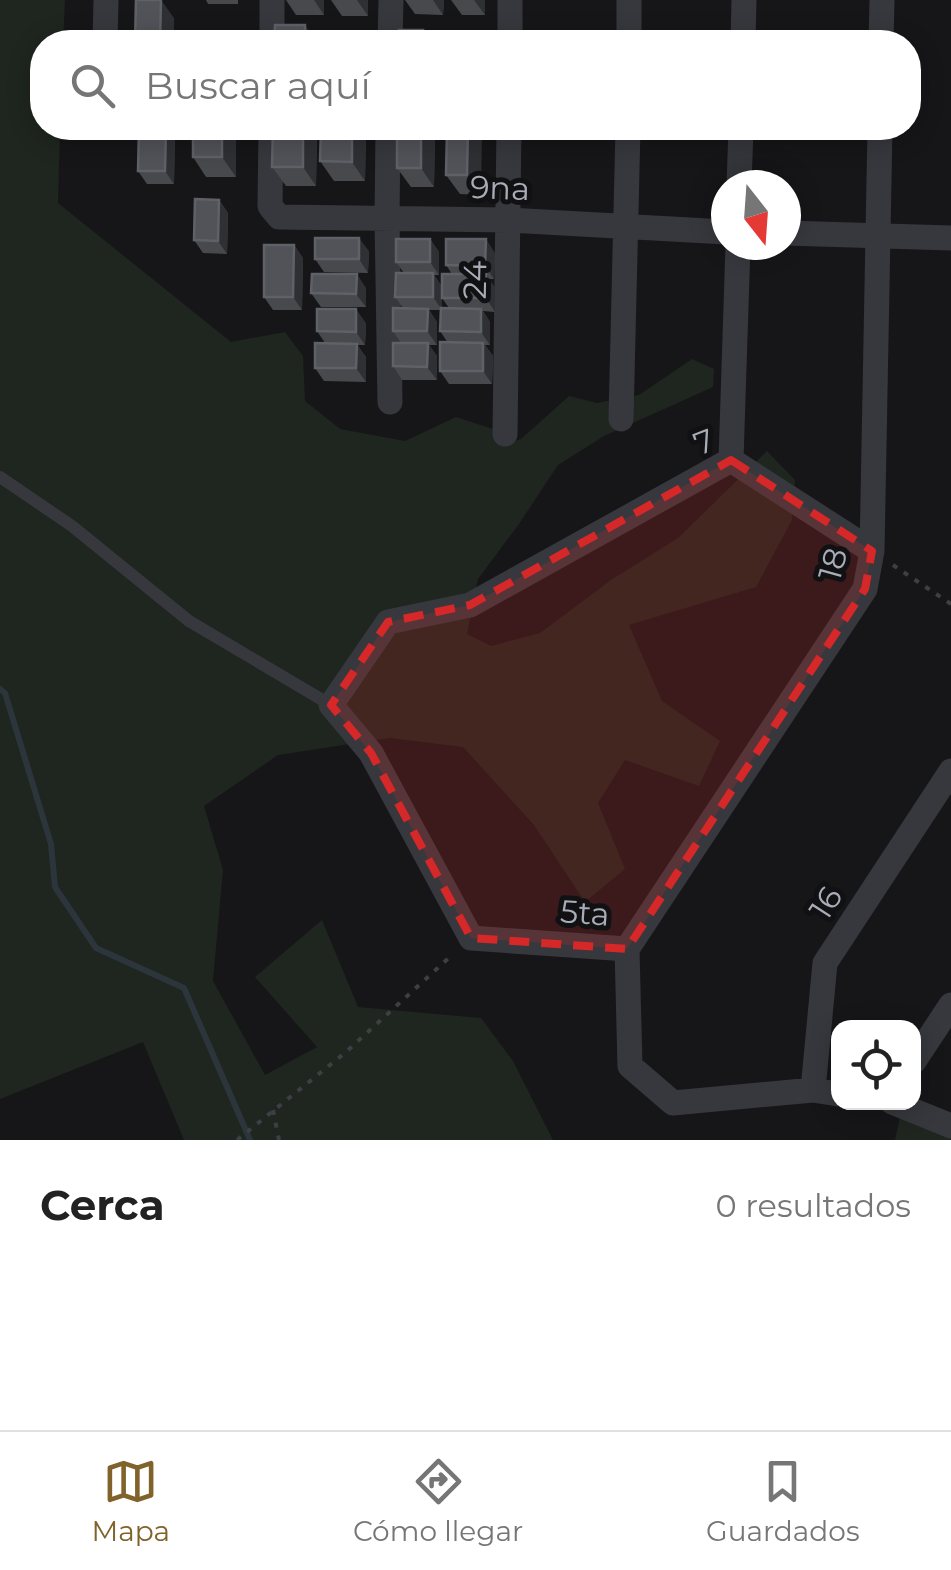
<!DOCTYPE html>
<html lang="es">
<meta charset="utf-8">
<style>
body{margin:0;font-family:Montserrat,sans-serif;background:#f6f6f6;color:#222}
.controls{position:absolute;right:30px;bottom:30px;display:grid;overflow:hidden;border-radius:20px;box-shadow:0 5px 25px #0003}
.controls button{width:90px;height:90px;display:grid;place-items:center;padding:0;border:0;border-bottom:2px solid #e0e0e0;background:#fff;color:#222;font:50px sans-serif}
.compass{position:absolute;left:711px;top:170px;width:90px;height:90px;border-radius:50%;background:#fff;box-shadow:0 5px 25px #0003;rotate:163deg}
.list{margin:0;padding:0;list-style:none}
h2{display:flex;justify-content:space-between;align-items:center;height:130px;margin:0;padding:0 40px;font-size:42px}
h2 small{font-size:32px;font-weight:400;color:#767676}
.icon{flex:none;width:55px;height:55px;fill:none;stroke:currentColor;stroke-width:2;stroke-linecap:round;stroke-linejoin:round}
.map{position:relative;flex:none;width:951px;height:1140px;overflow:hidden}
.search{position:absolute;background:#fff;box-shadow:0 5px 25px #0003;left:30px;right:30px;top:30px;height:110px;display:flex;align-items:center;gap:25px;box-sizing:border-box;padding:0 35px;border-radius:40px;color:#767676;font-size:38px}
.sheet{height:290px;background:#fff}
nav{display:flex;justify-content:space-around;align-items:center;box-sizing:border-box;height:140px;border-top:2px solid #e0e0e0;background:#fff;font-size:28px;color:#767676}
nav a{display:grid;justify-items:center;gap:5px}
nav .on{color:#80622a}
.map>svg:first-child{display:block}
.green{fill:#1e261f}
.lines{fill:none;stroke-linecap:round;stroke-linejoin:round}
.stream{stroke:#2c353c;stroke-width:6}
.path{stroke:#3d3f44;stroke-width:4;stroke-dasharray:5 8;stroke-linecap:butt}
.service{stroke:#37383d;stroke-width:12}
.minor{stroke:#37383d;stroke-width:25}
.wall{fill:#47494d}
.shaded-wall{fill:#2f3033}
.building{fill:#525359;stroke:#5f6168;stroke-width:2.5}
.marked{fill:#d62828;fill-opacity:0.2;stroke:#d62828;stroke-width:8;stroke-dasharray:20 12;stroke-linejoin:round}
.labels{text-anchor:middle;stroke-width:10;stroke-linejoin:round;paint-order:stroke}
.street-label{font-size:32px;fill:#a8adb8;stroke:#111113}
</style>
<div class="map">
<svg width="951" height="1140" viewBox="0 0 951 1140">
<rect width="100%" height="100%" fill="#161618"/>
<path class="green" d="M0,0H65L63,42H42V128H60L58,203L231,342L285,332L303,356L305,401L340,429L405,441L456,417L493,429L502,446L521,439L569,396L597,403L639,395L692,359L714,369L713,387L604,436L558,465L519,524L478,579L467,634L491,646L540,633L611,580L678,538L767,451L795,480L792,520L756,587L629,625L662,701L720,741L699,786L625,760L598,803L625,869L585,902L534,825L463,747L390,738L278,755L204,806L223,870L213,981L265,1075L317,1047L255,977L322,920L358,1007L481,1018L513,1061L553,1140H184L143,1042L0,1099Z
M901,1112L951,1138V1140H895Z"/>
<g class="lines">
<path class="stream" d="M0,689L5,693L51,844L55,887L96,948L184,988L250,1140"/>
<path class="path" d="M893,565L951,604
M273,1110L279,1140
M237,1140L346,1052L453,954"/>
<path class="service" d="M0,477L72,526L189,621L331,705"/>
<path class="minor" d="M105,42L106,0
M272,42V0
M390,42L391,0
M510,42V0
M629,42V0
M743,42L744,0
M881,42L882,0
M271,128L270,206L279,217L508,220L726,232
M388,128L387,219L390,402
M739,185L741,128
M786,233L951,238
M621,419L628,128
M505,434L509,128
M731,460L738,245
M731,460L872,551
M627,949L471,938L371,753L331,705L388,622L470,605L731,460
M627,949L865,589L872,551L880,128
M627,949L630,1066L673,1103L813,1090L838,1094
M914,1061L951,1005
M813,1090L825,963L951,771
M892,1102L951,1126"/>
</g>
<path class="wall" d="M206,0H238V4H208Z
M286,0H324V15H296Z
M331,0H368V16H342Z
M405,0H444L443,15L415,14Z
M451,0H485V15H462Z
M139,128H173L175,130L174,184H147L138,171Z
M193,128H236V177H206L193,157Z
M317,128L316,186H286L272,167Z
M321,128H366L365,181H334L320,161Z
M397,128H435L434,187H411L397,168Z
M447,128L481,195L460,194L446,175Z
M219,200L228,213L227,254L203,253L194,240Z
M430,239L439,252V275H434L442,287V308H449L442,298L452,274L446,265L495,253L494,279H489L495,288V312L483,311L490,322V345H485L493,356L492,384H449L440,371L448,343L440,331L441,310H429L437,322V345H429L437,356V380H402L393,366L401,343L393,331L403,308L395,297L404,273L396,262Z
M294,245L303,258L302,310H273L264,297Z
M369,251L368,273L324,272L315,259Z
M366,288V307H321L311,293Z
M366,323L365,345H357L366,357V382L324,381L315,368L325,343L317,331Z"/>
<path class="shaded-wall" d="M161,0L174,18V42H160Z
M314,0H324V15Z
M357,0H368V16Z
M433,0H444L443,15Z
M474,0H485V15Z
M305,25L317,42H305Z
M423,30L431,42H422Z
M166,128H173L175,130L174,184L165,171Z
M222,128H236V177L222,157Z
M303,128H317L316,186L303,167Z
M352,128H366L365,181L352,162Z
M421,128H435L434,187L421,168Z
M468,128H482L481,195L467,175Z
M219,200L228,213L227,254L218,241Z
M359,238L369,251L368,273L359,259Z
M430,239L439,252V275L430,262Z
M486,239L495,253L494,279L485,266Z
M294,245L303,258L302,310L293,297Z
M433,273L442,287V310L433,297Z
M357,274L366,288V307L356,294Z
M486,274L495,288V312L486,298Z
M356,309L366,323L365,345L356,332Z
M428,309L437,322V345L427,331Z
M481,309L490,322V345L481,332Z
M428,343L437,356V380L427,367Z
M483,343L493,356L492,384L483,371Z
M357,344L366,357V382L356,368Z"/>
<path class="building" d="M136,0H161L160,42H135Z
M275,25H305V42H274Z
M399,30H423L422,42H399Z
M448,32L469,33V42H448Z
M195,33H224V42H194Z
M322,33H354L353,42H322Z
M139,128H166L165,171H138Z
M193,128H222V157H193Z
M273,128H303V167H272Z
M321,128H352V162L320,161Z
M397,128H421V168H397Z
M447,128H468L467,175H446Z
M195,199L219,200L218,241L194,240Z
M315,238H359V259H315Z
M396,239H430V262H396Z
M446,239H486L485,266L446,265Z
M264,245H294L293,297H264Z
M396,273H433V297H395Z
M312,274H357L356,294L311,293Z
M442,274H486V298H442Z
M393,308L428,309L427,331H393Z
M441,308L481,309V332L440,331Z
M317,309H356V332L317,331Z
M440,342L483,343V371H440Z
M315,343L357,344L356,368H315Z
M393,343H428L427,367L393,366Z"/>
<path class="marked" d="M731,460L872,551L865,589L627,949L471,938L371,753L331,705L388,622L470,605Z"/>
<g class="labels">
<g class="street-label">
<text transform="translate(500 188) rotate(2)" y="11">9na</text>
<text transform="translate(475 280) rotate(-89)" y="11">24</text>
<text transform="translate(704 442) rotate(-21)" y="11">7</text>
<text transform="translate(833 564) rotate(-75)" y="11">18</text>
<text transform="translate(826 903) rotate(-57)" y="11">16</text>
<text transform="translate(585 913) rotate(4)" y="11">5ta</text>
</g>
</g>
</svg>
<div class="controls">
<button><svg class="icon" aria-label="locate" viewBox="0 0 24 24"><circle cx="12" cy="12" r="6"/><path d="M12 2v4M12 18v4M2 12h4M18 12h4"/></svg></button>
</div>
<svg class="compass" viewBox="-18 -18 36 36"><path d="M0-13l5 13h-10z" fill="#e53935"/><path d="M0 13l5-13h-10z" fill="#767676"/></svg>
<div class="search"><svg class="icon" aria-label="search" viewBox="0 0 24 24"><circle cx="10" cy="10" r="6"/><path d="M15 15l6 6"/></svg>Buscar aquí</div>
</div>
<section class="sheet">
<h2>Cerca<small>0 resultados</small></h2>
<ul class="list">
</ul>
</section>
<nav>
<a class="on"><svg class="icon" aria-label="map" viewBox="0 0 24 24"><path d="M3 6l6-2 6 2 6-2v14l-6 2-6-2-6 2zM9 4v14M15 6v14"/></svg>Mapa</a>
<a><svg class="icon" aria-label="directions" viewBox="0 0 24 24"><path d="M12 3l9 9-9 9-9-9zM9 14v-3h6M13 9l2 2-2 2"/></svg>Cómo llegar</a>
<a><svg class="icon" aria-label="saved" viewBox="0 0 24 24"><path d="M7 4h10v16l-5-4-5 4z"/></svg>Guardados</a>
</nav>
